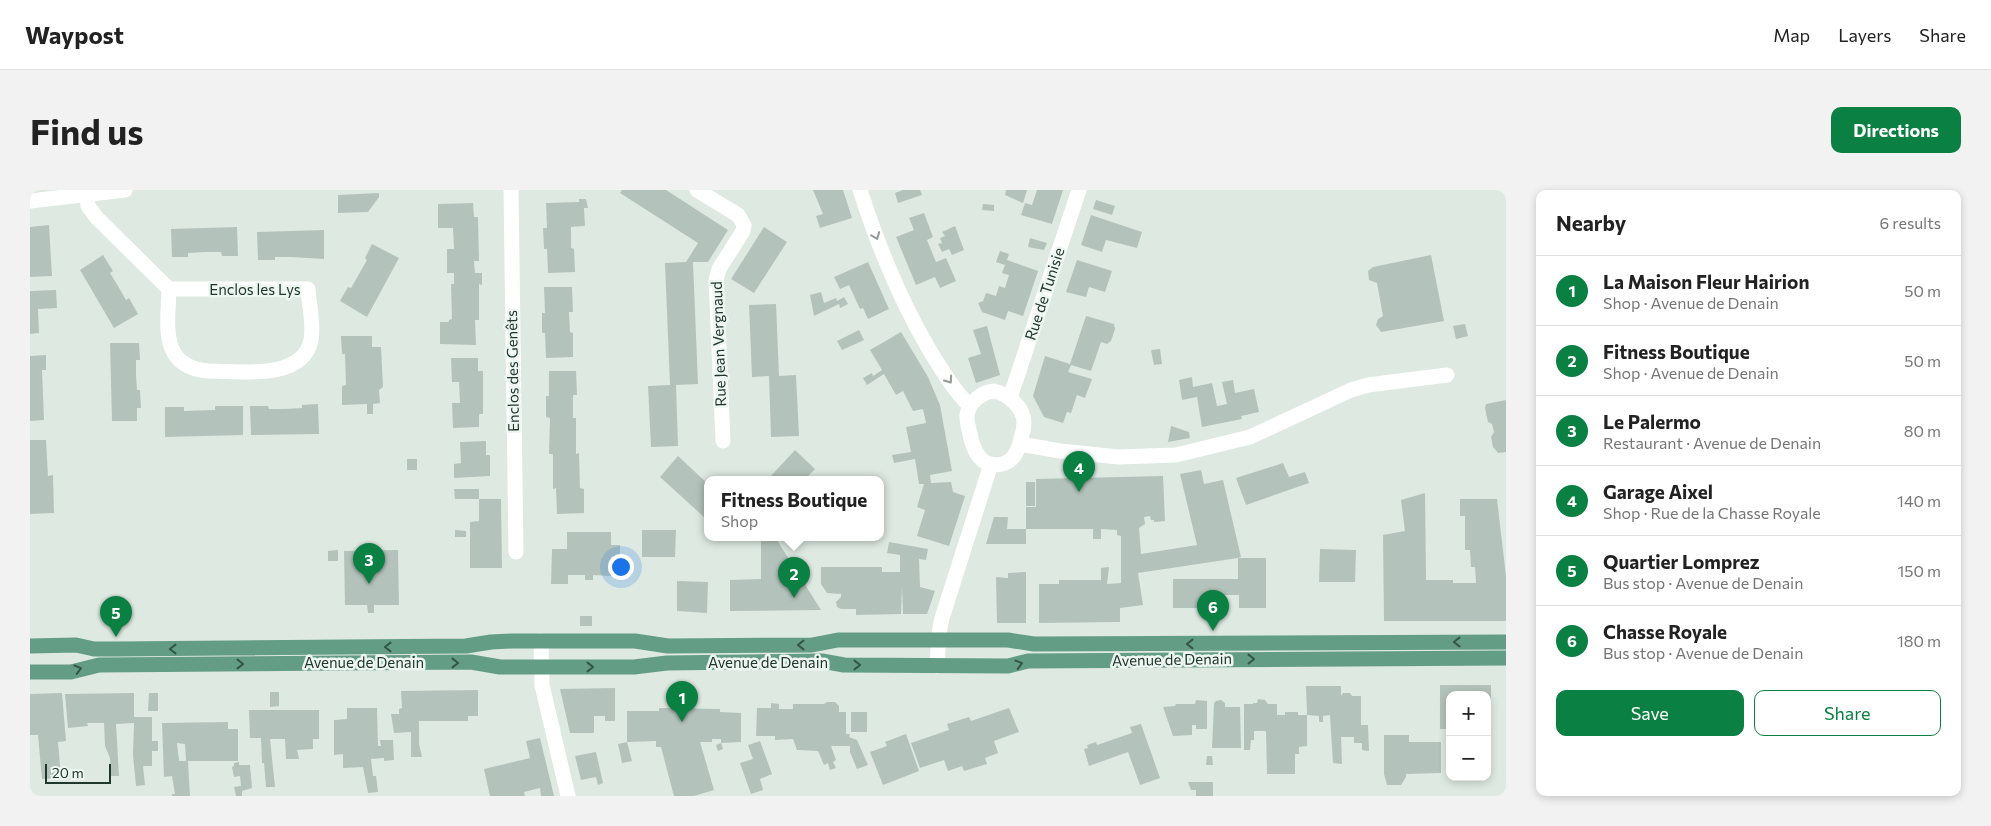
<!DOCTYPE html>
<meta charset="utf-8">
<style>
body{margin:0;font-family:Commissioner,sans-serif;background:#f2f2f2;color:#222}
.controls{position:absolute;right:15px;bottom:15px;display:grid;overflow:hidden;border-radius:10px;box-shadow:0 2px 8px #0003}
.controls button{width:45px;height:45px;display:grid;place-items:center;padding:0;border:0;border-bottom:1px solid #e0e0e0;background:#fff;color:#222;font:25px sans-serif}
.scale{position:absolute;left:15px;bottom:12px;width:66px;box-sizing:border-box;padding-left:5px;border:2px solid #20372e;border-top:0;font-size:14px;line-height:18px;white-space:nowrap;color:#20372e;-webkit-text-stroke:4px #eef6f1;paint-order:stroke}
.you{position:absolute;left:590px;top:376px;width:18px;height:18px;margin:-12px;border:4px solid #fff;border-radius:50%;background:#1a73e8;box-shadow:0 0 0 8px #1a73e833}
.badge{display:grid;place-items:center;width:32px;height:32px;border-radius:50%;background:#0b8043;color:#fff;font-size:16px;font-weight:700}
.pin{position:absolute;translate:-50% -41px;filter:drop-shadow(0 1px 2px #0008)}
.pin::after{content:'';position:absolute;top:26px;width:18px;height:15px;background:inherit;clip-path:polygon(0 0,100% 0,50% 100%)}
.popup{position:absolute;left:674px;top:286px;width:180px;height:65px;box-sizing:border-box;display:grid;place-content:center;border-radius:10px;background:#fff;filter:drop-shadow(0 1px 4px #0005);font-size:16px;white-space:nowrap;color:#767676}
.popup b{font-size:19px;color:#222}
.popup::after{content:'';position:absolute;left:50%;top:100%;margin-left:-10px;border:10px solid transparent;border-top-color:#fff}
.list{margin:0;padding:0;list-style:none}
h2{display:flex;justify-content:space-between;align-items:center;height:65px;margin:0;padding:0 20px;font-size:21px}
h2 small{font-size:16px;font-weight:400;color:#767676}
.list li{display:grid;grid-template-columns:32px 1fr auto;gap:15px;align-items:center;box-sizing:border-box;height:70px;padding:0 20px;border-top:1px solid #e0e0e0}
.list b{display:block;font-size:19px;white-space:nowrap}
.list p{margin:0;font-size:16px;white-space:nowrap;color:#767676}
.list em{font-size:16px;font-style:normal;color:#767676}
.actions{display:flex;gap:10px;padding:15px 20px}
.actions a{flex:1;padding:11px 0;border:1px solid #0b8043;border-radius:10px;text-align:center;font-size:18px;color:#0b8043}
.actions .main{background:#0b8043;color:#fff}
.map{position:relative;flex:none;width:1476px;height:606px;overflow:hidden;border-radius:10px}
header{display:flex;align-items:center;gap:30px;box-sizing:border-box;height:70px;padding:0 25px;background:#fff;border-bottom:1px solid #e0e0e0}
header strong{font-size:24px}
nav{display:flex;gap:28px;margin-inline-start:auto;font-size:18px}
.intro{display:flex;align-items:center;justify-content:space-between;box-sizing:border-box;height:120px;padding:0 30px}
h1{margin:0;font-size:35px}
.button{padding:12px 22px;border-radius:10px;background:#0b8043;color:#fff;font-size:18px;font-weight:700}
main{display:flex;gap:30px;padding:0 30px}
aside{flex:1;background:#fff;border-radius:10px;box-shadow:0 2px 8px #0003}
.map>svg:first-child{display:block}
.building{fill:#b3c3bb;fill-rule:evenodd}
.lines{fill:none;stroke-linecap:round;stroke-linejoin:round}
.minor{stroke:#fff;stroke-width:15}
.major{stroke:#649d86;stroke-width:15}
.oneway{stroke:#909b96}
.oneway2{stroke:#345648}
.labels{text-anchor:middle;stroke-width:5;stroke-linejoin:round;paint-order:stroke}
.street-label{font-size:15px;fill:#20372e;stroke:#eef6f1}
</style>
<header>
<strong>Waypost</strong>
<nav><a>Map</a><a>Layers</a><a>Share</a></nav>
</header>
<div class="intro"><h1>Find us</h1><a class="button">Directions</a></div>
<main>
<div class="map">
<svg width="1476" height="606" viewBox="0 0 1476 606">
<rect width="100%" height="100%" fill="#dee9e2"/>
<path class="building" d="M592,0H636L698,40L678,72H663L668,194L646,195L648,256L621,257L618,196L640,195L635,73L656,72L668,53L590,3Z
M783,0H813L822,28L790,38L786,26L793,24Z
M873,0H890L892,5L868,13L865,3Z
M976,0H997L993,13L975,5Z
M1007,0H1033L1022,34L991,25L995,13L1002,15Z
M349,3V7L338,22L308,23V5Z
M549,9H556L558,18H554L555,36L541,37V58L544,59L545,82L518,83L517,59H514L513,38H517L516,13L549,12Z
M1066,10L1085,16L1082,25L1063,19Z
M443,13L444,27H448L449,71H444L445,83H452V95L449,94V130H445L446,155L410,154V132H419V130L422,129L421,94H424V83H417V59H424L423,38H408V14Z
M953,14L964,15V21L952,20Z
M894,23L903,47L897,50L906,72L916,68L926,91L910,98L905,87L886,95L866,47L884,40L879,28Z
M1061,25L1112,42L1107,58L1076,50L1072,62L1051,55Z
M19,35L22,86L0,87V37Z
M925,36L934,60L922,65L919,59L912,62L908,54L912,53L910,48L915,46L912,42Z
M207,37L208,66H192L191,62H175L158,63V67H142L141,39Z
M734,37L757,52L724,103L701,89Z
M294,40V69L261,67H245V70H228L227,42Z
M1000,48L1017,53L1014,60L998,57Z
M342,54L369,68L337,127L310,111L318,97L321,98L337,70L335,68Z
M970,61L979,64L977,70L1008,81L993,126L978,121L975,130L952,122L948,113L953,111L956,103L966,106L969,96L975,98L979,85L972,83L975,75L966,72Z
M73,65L83,81L80,83L88,96L96,110L99,108L108,124L84,138L50,80Z
M1401,65L1414,131L1351,142L1346,135L1348,129L1353,126L1347,93L1339,90L1338,81L1343,77Z
M1047,70L1082,81L1075,102L1059,97L1056,107L1036,102Z
M838,72L859,119L838,129L833,118L830,119L819,95L810,99L804,87Z
M514,97H542L543,122H539L540,142L543,143V167L516,168L515,143H512V123H515Z
M26,100L27,118L8,119L9,143L0,144V101Z
M791,102L794,113L806,108L807,111L814,107L818,114L810,118L809,114L784,126L780,105Z
M746,114L749,186L766,185L769,246L741,247L739,186L722,187L719,115Z
M1056,126L1084,134L1085,139L1081,151L1077,154L1071,152L1061,181L1041,175L1038,182L1062,189L1055,208L1047,205L1041,223L1037,222L1033,233L1014,227L1003,206L1015,166L1040,174Z
M1435,134L1438,146L1426,149L1423,136Z
M957,136L970,185L946,193L938,168L951,164L943,140Z
M829,140L834,150L812,160L807,151Z
M871,142L898,187L910,215L922,281L900,285L901,293L921,292L923,302L935,306L919,356L887,346L895,320L887,317L894,294H889L885,269L864,273L862,265L881,262L876,237L896,233L893,219L883,221L873,201L866,205L854,184L837,195L833,188L842,183L843,186L852,180L840,160Z
M311,146H342V157H351L353,197L349,200L350,213L343,214V224H337V214L312,215V196L316,195L315,164H312Z
M80,153H109L110,170H106V185L107,200H110L111,218H107V231H82Z
M1130,159L1132,174L1124,175L1121,160Z
M16,165V180H12L14,230L0,231V166Z
M421,168H448V181H453V224H449V237L423,238L422,213H430L429,192H422Z
M519,181H546L547,205H543V228H546V264L549,263L550,298L554,299V323L527,324L526,298L523,299V264H519L520,228L516,227V206H519Z
M1162,187L1163,197L1182,193L1187,216L1197,214L1192,192L1203,190L1205,203L1224,199L1229,222L1211,226L1212,229L1172,237L1167,207L1152,210L1149,190Z
M1476,210V262L1468,263L1463,257L1461,247L1464,242L1462,234L1458,232L1455,218L1456,214Z
M288,214L289,244L221,245L220,216H238L239,219H255L272,218V215Z
M185,216H213V245L135,247V217H154V221L185,220Z
M1141,236L1159,242L1160,248L1138,252Z
M0,250H16L18,286L23,285L24,323L0,324Z
M456,251V265H460V286L424,288V274L431,273L430,252Z
M765,260L785,279L775,289H738Z
M648,266L678,294V325L675,328L630,287Z
M377,269H387V280H377Z
M1253,273L1259,287L1275,282L1279,293L1216,315L1206,288Z
M1171,280L1174,294L1193,290L1211,367L1208,368H1236V418H1209V405H1177V418H1143V389H1208V368L1108,383L1113,415L1090,418V432L1009,433V394H1029V390H1071V378L1079,377L1077,394L1091,393V346L1087,345V340L1071,339V349H1063V339H996V317H1006V289L1133,286L1135,331L1124,332V330H1121L1120,326L1114,327L1115,334L1109,338L1111,364L1167,355L1150,284Z
M996,292H1005V316H996Z
M424,299H449V309H425Z
M1395,303L1396,390H1423V393H1446L1445,377H1441L1440,360H1435V326H1430V309H1467L1476,386V431H1354L1353,345L1375,341L1371,310Z
M449,309H471L472,378H440V332L449,331Z
M964,327H978L977,339H996V354H956Z
M425,340L436,341V347H425Z
M612,340H646L645,367H612Z
M537,342H581V355H590V366L581,367V386L563,385V390H555V385H538V394H521L522,359H537Z
M731,347H745L791,420L700,421V390L731,389Z
M859,352L898,359L896,370L889,369L890,397L905,401L897,424H873L872,397L871,424L826,425V419H811L807,417L806,412L811,407V404L797,403L791,394V377H852V382H870V365L857,363Z
M1290,359L1326,360L1325,392H1289Z
M308,360V371H298V361Z
M368,360L369,415H344V423H338L337,415H315L314,361Z
M996,382V433H967L966,387L978,388V383Z
M647,391L678,392L677,423L647,421Z
M550,426H562V436H550Z
M1410,495H1461V556L1457,555V505H1420V539H1410Z
M1276,496H1311V506L1313,503H1320L1322,506H1331V535H1338L1339,561L1332,560V553H1324V547H1311L1312,574L1303,573L1300,525L1293,526V532H1289V526L1277,525Z
M585,498V531H575V526H564V543H540L530,499Z
M448,500V526H438V531H389V554L392,567H381V542L364,543L361,524H369V519L372,518L371,501Z
M240,502H249V516L240,517Z
M32,503L36,551L28,552L31,588L12,589L8,545H0V504Z
M104,503V527H122V551H128V561H122V576H113L115,595L106,596L103,565L104,533L86,534L89,586H81L80,568L75,556L74,533H57L58,536L38,538L35,504Z
M119,503H128V521H118Z
M1228,509L1235,510L1238,514H1247V525H1255V522H1268V525H1277V556L1269,557V564H1265V584H1237L1236,541H1224V550H1221L1220,560H1214V514H1223V513H1227Z
M1166,510L1177,511V539H1166V535H1162V545L1143,546L1133,517L1145,516L1146,514H1165Z
M1191,510L1195,513V517H1210L1211,558H1182L1184,513L1186,511Z
M797,512H805L809,516V522H816V544H820L819,547L827,550L838,575L827,579L820,562V556H801L806,570L803,572L806,578L800,580L798,573L794,575L788,561L767,560L763,549L745,550V546H726L727,518H741V513L749,514V519H763V514H794Z
M317,518H347L348,556H351L350,550H363L364,570L354,571V568L341,569L343,586H346L348,602L338,603L333,577L313,578V564L304,565V530L317,529Z
M629,518L690,519V522L711,523V552L691,553L693,559L688,561L686,555L691,553V549H682V552H670L684,600L664,606H644L631,557H626V551L597,552V521H629Z
M979,518L989,542L964,551L968,563L955,568L957,574L934,581L932,576L918,581L914,570L890,578L881,553L919,540L917,534L939,527L941,531Z
M219,520H289V549H283V559L267,560L269,569H256L255,549H240L245,597H236L234,573H232L231,548H220Z
M821,522H837V542H821Z
M198,532V539H208V571H158L160,606H142V604H145L142,586L134,587L132,533ZM147,553L155,554L156,571H149Z
M1111,534L1130,588L1110,595L1098,562L1059,576L1054,559L1058,558L1057,555L1066,552L1067,555L1102,543L1100,537Z
M876,544L889,581L853,595L840,562L857,556L855,552Z
M1354,545H1379V552H1411V583L1376,584V587L1371,595H1357L1354,584Z
M510,548L524,606H511L510,598L494,602L495,606H460L454,579L500,568L496,551Z
M730,551L742,584L730,589L733,600L721,604L710,573L723,569L718,555Z
M597,552L602,571L592,573L588,554Z
M566,562L573,593L568,595L566,587L551,590L545,566Z
M1177,566H1182L1183,575H1176Z
M209,572V575H220L222,598L212,601V606H206L204,597L211,596L210,586L204,587L202,577L204,576V573Z
M1158,592H1183V606H1166V600H1161Z"/>
<g class="lines">
<path class="minor" d="M481,0L486,362
M667,0L708,25L714,35L713,41L689,79L686,90L693,251
M830,0C848,56 870,110 900,161C912,180 924,201 940,216
M57,4L58,16L67,28L139,99C138,135 129,177 178,181C208,181 273,191 281,150C284,134 279,115 278,99H139
M0,11L95,0
M964,201C978,204 994,217 994,233C994,238 993,243 991,248C989,259 985,271 972,274C951,279 943,260 940,244C939,238 936,231 937,225C939,212 952,202 964,201Z
M980,208L1049,0
M990,254L1030,261L1089,267L1146,265L1220,247L1321,200L1338,195L1417,185
M511,451L512,495L538,606
M907,476L909,443L912,428L961,274"/>
<path class="major" d="M0,456L46,455L64,459H86L436,456L461,452L482,451H605L638,456L782,455L808,450H978L1004,454L1476,452
M0,482H41L69,475L441,472L470,477H604L637,473L792,471L814,475L978,476L998,471L1476,468"/>
</g>
<defs><path id="oneway-chevron" d="M-2-3.5L2.5 0L-2 3.5" fill="none" stroke-width="1.6" stroke-linecap="round" stroke-linejoin="round" transform="scale(1.25)"/></defs>
<g class="oneway">
<use href="#oneway-chevron" transform="translate(846 46) rotate(69)"/>
<use href="#oneway-chevron" transform="translate(919 190) rotate(55)"/>
</g>
<g class="oneway2">
<use href="#oneway-chevron" transform="translate(1427 452) rotate(180)"/>
<use href="#oneway-chevron" transform="translate(1160 454) rotate(180)"/>
<use href="#oneway-chevron" transform="translate(771 455) rotate(180)"/>
<use href="#oneway-chevron" transform="translate(358 457) rotate(180)"/>
<use href="#oneway-chevron" transform="translate(143 459) rotate(180)"/>
<use href="#oneway-chevron" transform="translate(1221 469) rotate(-1)"/>
<use href="#oneway-chevron" transform="translate(425 473)"/>
<use href="#oneway-chevron" transform="translate(210 474)"/>
<use href="#oneway-chevron" transform="translate(989 474) rotate(-16)"/>
<use href="#oneway-chevron" transform="translate(827 475)"/>
<use href="#oneway-chevron" transform="translate(560 477)"/>
<use href="#oneway-chevron" transform="translate(48 479) rotate(-16)"/>
</g>
<g class="labels">
<g class="street-label">
<text x="225" y="105">Enclos les Lys</text>
<text transform="translate(1015 104) rotate(-72)" y="5">Rue de Tunisie</text>
<text transform="translate(689 154) rotate(-92)" y="5">Rue Jean Vergnaud</text>
<text transform="translate(483 181) rotate(-91)" y="5">Enclos des Genêts</text>
<text transform="translate(1142 470) rotate(-1)" y="5">Avenue de Denain</text>
<text x="334" y="478">Avenue de Denain</text>
<text x="738" y="478">Avenue de Denain</text>
</g>
</g>
</svg>
<div class="controls">
<button>+</button>
<button>−</button>
</div>
<div class="scale">20 m</div>
<div class="you"></div>
<div class="pin badge" style="left:652px;top:532px">1</div>
<div class="pin badge" style="left:764px;top:408px">2</div>
<div class="popup"><b>Fitness Boutique</b>Shop</div>
<div class="pin badge" style="left:339px;top:394px">3</div>
<div class="pin badge" style="left:1049px;top:302px">4</div>
<div class="pin badge" style="left:86px;top:447px">5</div>
<div class="pin badge" style="left:1183px;top:441px">6</div>
</div>
<aside>
<h2>Nearby<small>6 results</small></h2>
<ul class="list">
<li><span class="badge">1</span><div><b>La Maison Fleur Hairion</b><p>Shop · Avenue de Denain</p></div><em>50 m</em></li>
<li><span class="badge">2</span><div><b>Fitness Boutique</b><p>Shop · Avenue de Denain</p></div><em>50 m</em></li>
<li><span class="badge">3</span><div><b>Le Palermo</b><p>Restaurant · Avenue de Denain</p></div><em>80 m</em></li>
<li><span class="badge">4</span><div><b>Garage Aixel</b><p>Shop · Rue de la Chasse Royale</p></div><em>140 m</em></li>
<li><span class="badge">5</span><div><b>Quartier Lomprez</b><p>Bus stop · Avenue de Denain</p></div><em>150 m</em></li>
<li><span class="badge">6</span><div><b>Chasse Royale</b><p>Bus stop · Avenue de Denain</p></div><em>180 m</em></li>
</ul>
<div class="actions"><a class="main">Save</a><a>Share</a></div>
</aside>
</main>
